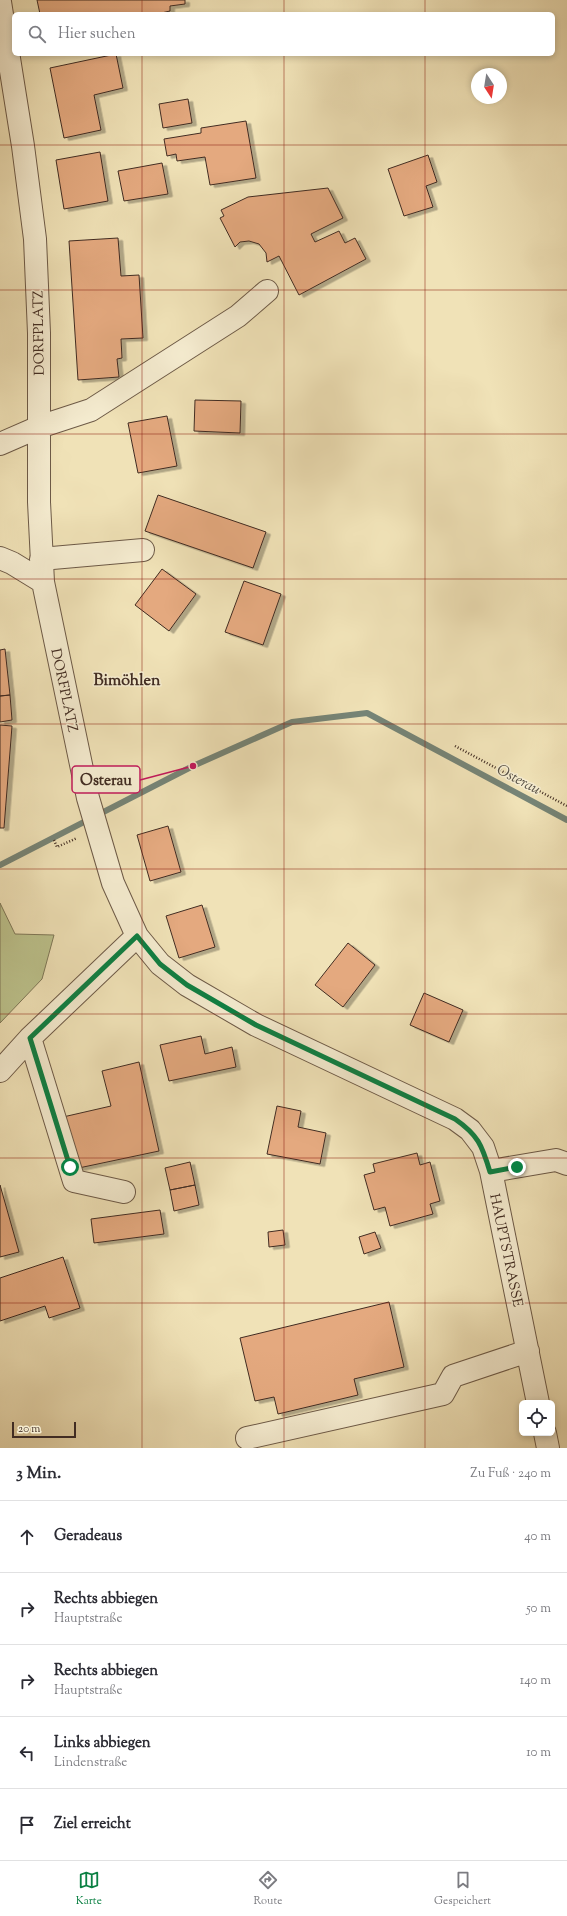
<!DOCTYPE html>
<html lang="de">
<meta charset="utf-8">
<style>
body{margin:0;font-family:"Sorts Mill Goudy",serif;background:#f2f2f3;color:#2b2b33}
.controls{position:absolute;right:12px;bottom:12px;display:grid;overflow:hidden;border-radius:6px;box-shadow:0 2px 6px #0003}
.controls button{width:36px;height:36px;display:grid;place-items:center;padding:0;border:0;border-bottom:1px solid #e1e1e2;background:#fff;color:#2b2b33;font:20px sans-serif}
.compass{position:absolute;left:471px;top:68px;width:36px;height:36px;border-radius:50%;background:#fff;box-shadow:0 2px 6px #0003;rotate:168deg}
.scale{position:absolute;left:12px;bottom:10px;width:64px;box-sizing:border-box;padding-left:4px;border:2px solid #412c22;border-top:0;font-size:11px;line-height:14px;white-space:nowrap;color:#412c22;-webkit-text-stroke:3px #f5ecd0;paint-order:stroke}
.stop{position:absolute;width:12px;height:12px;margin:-9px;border:3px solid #0b8043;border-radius:50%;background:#fff}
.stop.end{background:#0b8043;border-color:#fff;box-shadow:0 1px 4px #0008}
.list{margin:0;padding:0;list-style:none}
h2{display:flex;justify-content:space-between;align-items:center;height:52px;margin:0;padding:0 16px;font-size:17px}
h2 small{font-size:13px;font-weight:400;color:#7c7c81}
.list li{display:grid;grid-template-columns:26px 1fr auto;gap:12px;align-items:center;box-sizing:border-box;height:72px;padding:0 16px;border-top:1px solid #e1e1e2}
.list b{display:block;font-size:15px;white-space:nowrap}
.list p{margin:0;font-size:13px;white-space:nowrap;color:#7c7c81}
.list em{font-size:13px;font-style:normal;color:#7c7c81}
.icon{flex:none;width:22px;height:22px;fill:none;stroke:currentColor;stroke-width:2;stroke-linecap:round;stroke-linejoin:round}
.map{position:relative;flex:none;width:567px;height:1448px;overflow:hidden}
.search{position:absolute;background:#fff;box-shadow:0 2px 6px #0003;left:12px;right:12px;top:12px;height:44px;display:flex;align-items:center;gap:10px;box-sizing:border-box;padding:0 14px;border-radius:6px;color:#7c7c81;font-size:15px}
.sheet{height:412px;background:#fff}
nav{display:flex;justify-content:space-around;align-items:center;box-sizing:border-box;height:56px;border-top:1px solid #e1e1e2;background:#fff;font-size:11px;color:#7c7c81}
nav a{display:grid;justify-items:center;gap:2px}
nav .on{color:#0b8043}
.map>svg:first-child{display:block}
.green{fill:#bcc28c;stroke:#7e7757}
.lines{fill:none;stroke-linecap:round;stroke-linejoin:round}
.stream{stroke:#768476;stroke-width:6}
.building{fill:#e4a97f;stroke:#412c22;filter:url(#shadow)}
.minor-casing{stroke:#6d5a47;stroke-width:24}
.path{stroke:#412c22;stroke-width:2.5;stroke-dasharray:1 2;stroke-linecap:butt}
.minor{stroke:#f5ecd0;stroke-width:22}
.route{stroke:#0b8043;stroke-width:5}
.grid{fill:none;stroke:#8f2418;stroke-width:1;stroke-opacity:0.55}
.labels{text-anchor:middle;stroke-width:3;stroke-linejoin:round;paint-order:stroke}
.street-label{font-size:14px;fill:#412c22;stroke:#f5ecd0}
.water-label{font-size:15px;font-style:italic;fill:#575045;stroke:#f5ecd0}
.quarter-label{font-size:16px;font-weight:bold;fill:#412c22;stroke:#f5ecd0}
.leader{fill:none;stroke:#c2185b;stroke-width:1.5}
.callout-dot{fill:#c2185b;stroke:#f5ecd0;stroke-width:1.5}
.callout{fill:#f5ecd0;stroke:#c2185b;stroke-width:1.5}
.callout-label{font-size:15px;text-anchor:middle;font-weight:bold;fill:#412c22}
</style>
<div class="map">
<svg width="567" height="1448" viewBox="0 0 567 1448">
<defs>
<filter id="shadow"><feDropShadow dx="4.5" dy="2.5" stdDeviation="0" flood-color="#0004"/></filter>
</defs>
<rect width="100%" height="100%" fill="#f0e2b7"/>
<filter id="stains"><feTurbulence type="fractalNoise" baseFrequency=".005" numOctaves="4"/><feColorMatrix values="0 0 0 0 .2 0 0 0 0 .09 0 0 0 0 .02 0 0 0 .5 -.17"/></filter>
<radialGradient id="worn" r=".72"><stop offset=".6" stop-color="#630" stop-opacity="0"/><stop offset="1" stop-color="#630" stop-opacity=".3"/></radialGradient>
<path class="green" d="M0,903L15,934L54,935L42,979L0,1023Z"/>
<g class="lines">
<path class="stream" d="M0,865L193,766L292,722L367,713L567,820"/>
</g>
<path class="building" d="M37,0H185V4L170,6V11L157,14H40Z
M116,54L123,88L94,95L101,130L64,138L50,68Z
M188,99L192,123L163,128L159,104Z
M246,121L256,178L210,185L205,157L177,161L176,154L167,156L164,139L201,133V128Z
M100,152L108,201L64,209L56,160Z
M428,155L437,182L426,186L433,207L404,216L388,169Z
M162,163L168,194L124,201L118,171Z
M328,188L343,218L311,234L315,242L339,231L345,243L355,238L366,259L299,295L279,256L267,262L266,253L259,244L249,241L240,242L235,247L220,218L224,216L221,210L248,197Z
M118,238L121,276L139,275L143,338L121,339L122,358L117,359L119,377L78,380L69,241Z
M195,400L241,401L240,433L194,431Z
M167,416L177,466L138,473L128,423Z
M158,495L266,532L253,568L145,531Z
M162,569L196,594L169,631L135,605Z
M244,581L281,594L263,645L225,632Z
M5,649L10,695L0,696V650Z
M10,695L12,720L0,722V696Z
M0,725L12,726L4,828H0Z
M168,826L181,872L150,881L137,835Z
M202,905L215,947L179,958L166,916Z
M348,943L375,965L343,1007L315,985Z
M424,993L463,1010L449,1042L410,1025Z
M201,1036L205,1054L232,1047L236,1067L169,1081L160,1045Z
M139,1062L159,1151L74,1169L63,1117L111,1106L102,1071Z
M277,1106L301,1111L298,1127L326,1133L320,1164L267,1154Z
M417,1153L420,1165L430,1162L440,1201L430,1204L433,1214L390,1226L385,1207L374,1210L364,1175L375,1172L373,1164Z
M190,1162L195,1185L170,1190L165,1168Z
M0,1185L19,1252L0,1257Z
M195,1185L199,1205L174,1211L170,1190Z
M160,1210L164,1234L94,1243L91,1219Z
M283,1230L285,1245L269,1247L268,1232Z
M375,1232L381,1248L364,1254L359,1237Z
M63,1257L80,1308L49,1318L45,1306L0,1321V1278Z
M389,1302L404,1367L354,1379L358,1395L278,1414L274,1397L255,1401L240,1338Z"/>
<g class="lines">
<g class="minor-casing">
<path id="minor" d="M0,2L23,146L35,239L39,333V502L43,582L88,798L113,883L137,936L160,964L187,985L256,1025L455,1119L470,1130L483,1147L491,1171L538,1403
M0,444L39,427L91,410L238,316L267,291
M0,558L12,563L43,582
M41,559L143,550
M30,1038L74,1181L124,1192
M0,1071L30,1038L137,936
M491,1171L556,1160L567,1164
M545,1433L548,1448
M247,1438L443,1394L453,1376L528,1351"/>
</g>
<path class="path" d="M455,746L567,806
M54,840L57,847L77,838"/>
<use href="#minor" class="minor"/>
</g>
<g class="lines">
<path class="route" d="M70,1167L30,1038L137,936L160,964L187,985L256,1025L455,1119C478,1135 482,1145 490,1172L517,1167"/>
</g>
<path class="grid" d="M142,0V14M284,0V14M425,0V14M142,54V1448M284,54V1448M425,54V1448M0,145H567M0,290H567M0,434H567M0,579H567M0,724H567M0,869H567M0,1014H567M0,1158H567M0,1303H567"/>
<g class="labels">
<g class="street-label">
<text transform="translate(38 333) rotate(-91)" y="5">DORFPLATZ</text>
<text transform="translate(65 690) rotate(78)" y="5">DORFPLATZ</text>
<text transform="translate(507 1250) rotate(78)" y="5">HAUPTSTRASSE</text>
</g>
<g class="water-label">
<text transform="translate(519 779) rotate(28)" y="5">Osterau</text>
</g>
<g class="quarter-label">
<text x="127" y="685">Bimöhlen</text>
</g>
</g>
<path class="leader" d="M193 766L140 780"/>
<circle class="callout-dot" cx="193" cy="766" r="4"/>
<rect class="callout" x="72" y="766" width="68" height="27" rx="4"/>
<g class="callout-label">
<text x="106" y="785">Osterau</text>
</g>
<rect width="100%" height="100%" filter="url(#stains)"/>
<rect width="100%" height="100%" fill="url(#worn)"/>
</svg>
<div class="controls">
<button><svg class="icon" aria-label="locate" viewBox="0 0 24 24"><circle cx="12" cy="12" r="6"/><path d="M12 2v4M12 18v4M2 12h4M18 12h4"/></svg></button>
</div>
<svg class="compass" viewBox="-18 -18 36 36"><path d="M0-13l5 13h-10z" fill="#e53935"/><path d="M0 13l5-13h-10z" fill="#7c7c81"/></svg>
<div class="scale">20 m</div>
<div class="stop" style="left:70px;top:1167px"></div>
<div class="stop end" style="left:517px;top:1167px"></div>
<div class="search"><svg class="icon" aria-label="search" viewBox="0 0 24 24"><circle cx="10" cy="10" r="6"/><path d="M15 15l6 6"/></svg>Hier suchen</div>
</div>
<section class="sheet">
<h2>3 Min.<small>Zu Fuß · 240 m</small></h2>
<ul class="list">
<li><svg class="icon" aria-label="ahead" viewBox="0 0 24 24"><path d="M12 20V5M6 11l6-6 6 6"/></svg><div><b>Geradeaus</b></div><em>40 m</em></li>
<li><svg class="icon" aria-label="right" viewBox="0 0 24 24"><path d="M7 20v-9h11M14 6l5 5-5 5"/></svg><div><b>Rechts abbiegen</b><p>Hauptstraße</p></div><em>50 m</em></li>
<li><svg class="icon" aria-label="right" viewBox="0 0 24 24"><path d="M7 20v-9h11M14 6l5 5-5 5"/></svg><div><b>Rechts abbiegen</b><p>Hauptstraße</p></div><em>140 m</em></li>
<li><svg class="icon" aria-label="left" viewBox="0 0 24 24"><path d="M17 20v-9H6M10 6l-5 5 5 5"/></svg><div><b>Links abbiegen</b><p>Lindenstraße</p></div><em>10 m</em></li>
<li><svg class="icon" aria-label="arrive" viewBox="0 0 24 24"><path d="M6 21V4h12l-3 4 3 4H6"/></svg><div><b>Ziel erreicht</b></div></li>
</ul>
</section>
<nav>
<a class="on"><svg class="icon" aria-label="map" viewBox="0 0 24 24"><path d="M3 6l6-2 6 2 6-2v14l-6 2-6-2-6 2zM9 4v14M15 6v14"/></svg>Karte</a>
<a><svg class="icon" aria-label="directions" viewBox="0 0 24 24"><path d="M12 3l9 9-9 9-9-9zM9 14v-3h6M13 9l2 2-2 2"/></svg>Route</a>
<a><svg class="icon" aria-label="saved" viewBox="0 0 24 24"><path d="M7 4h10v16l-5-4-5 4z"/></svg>Gespeichert</a>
</nav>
